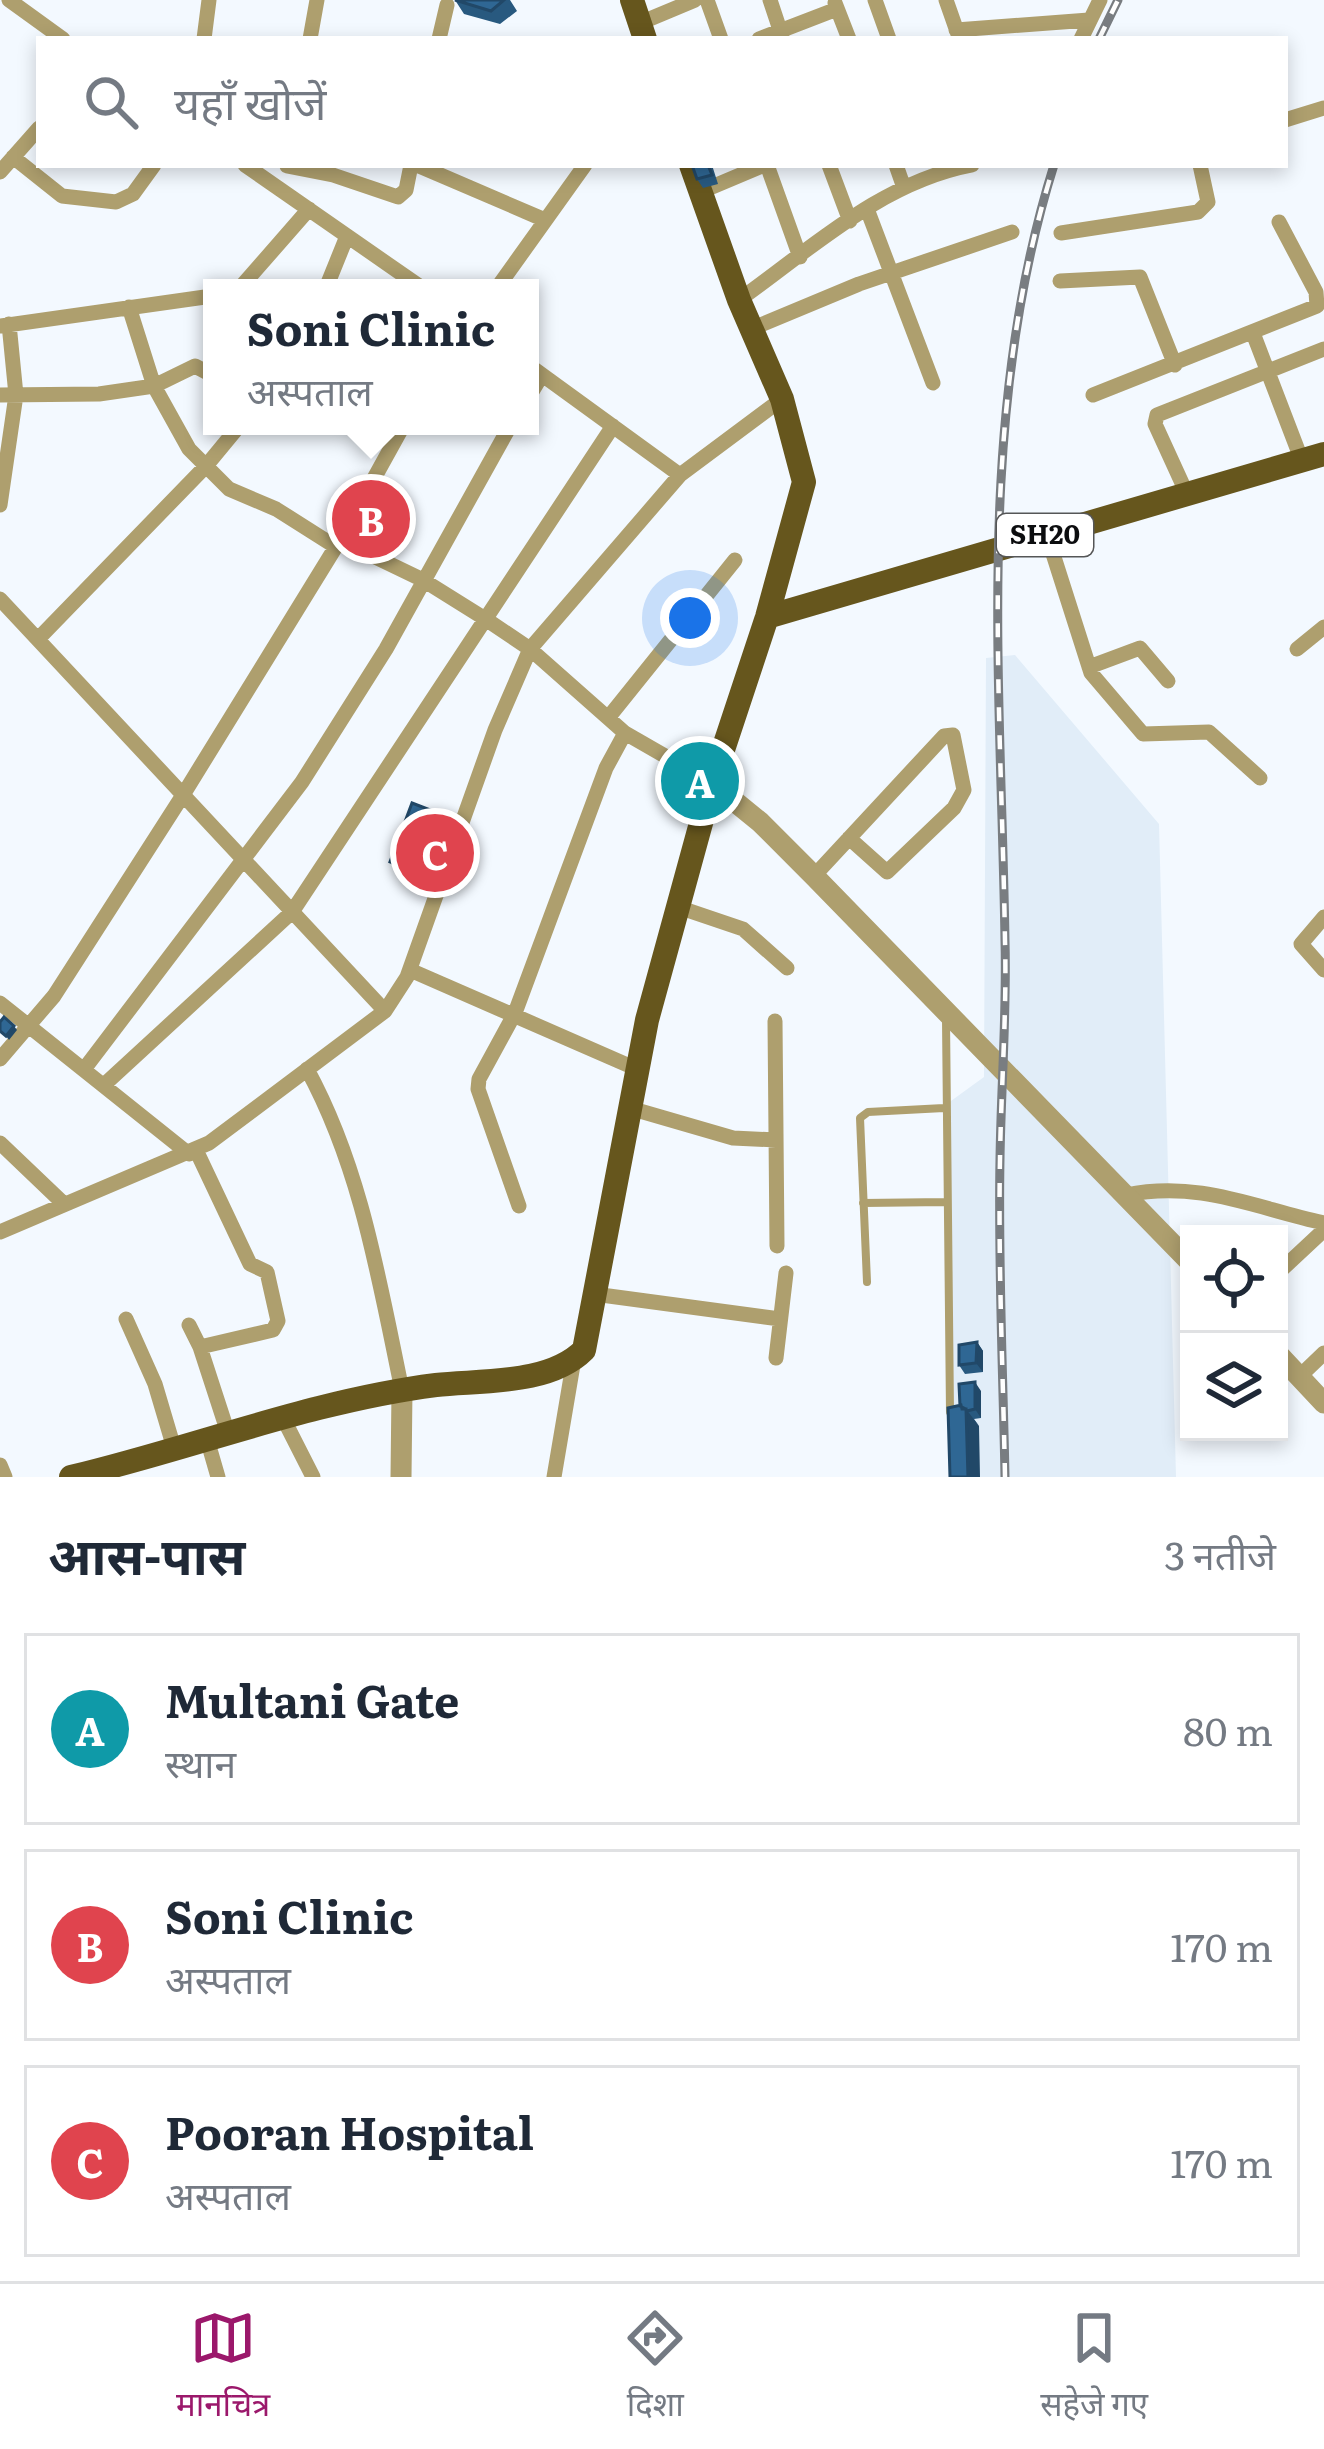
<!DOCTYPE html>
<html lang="hi">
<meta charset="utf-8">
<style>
body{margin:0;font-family:Literata,"Noto Sans Devanagari",serif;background:#f6f6f7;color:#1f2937}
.controls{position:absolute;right:36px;bottom:36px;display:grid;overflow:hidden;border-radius:0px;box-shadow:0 6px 18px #0003}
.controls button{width:108px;height:108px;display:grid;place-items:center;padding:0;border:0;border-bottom:3px solid #e0e1e3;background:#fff;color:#1f2937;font:60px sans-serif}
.you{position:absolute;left:690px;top:618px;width:42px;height:42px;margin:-30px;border:9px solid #fff;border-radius:50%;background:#1a73e8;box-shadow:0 0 0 18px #1a73e833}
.badge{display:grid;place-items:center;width:78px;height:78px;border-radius:50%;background:#9b186b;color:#fff;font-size:39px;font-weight:700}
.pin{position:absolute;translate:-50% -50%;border:6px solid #fff;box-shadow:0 3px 12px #0006}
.popup{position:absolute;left:203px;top:279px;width:336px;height:156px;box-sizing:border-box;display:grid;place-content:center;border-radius:0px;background:#fff;filter:drop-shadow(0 3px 9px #0005);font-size:39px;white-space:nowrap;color:#747a83}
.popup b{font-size:45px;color:#1f2937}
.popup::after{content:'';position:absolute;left:50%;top:100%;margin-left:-24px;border:24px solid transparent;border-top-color:#fff}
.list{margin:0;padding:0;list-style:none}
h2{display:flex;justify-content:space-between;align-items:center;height:156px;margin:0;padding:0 48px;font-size:51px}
h2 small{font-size:39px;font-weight:400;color:#747a83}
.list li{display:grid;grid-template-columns:78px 1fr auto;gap:36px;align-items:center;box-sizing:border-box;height:192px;margin:0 24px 24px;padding:0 24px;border:3px solid #e0e1e3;border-radius:0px}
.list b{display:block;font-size:45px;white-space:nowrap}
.list p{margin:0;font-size:39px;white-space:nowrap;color:#747a83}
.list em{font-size:39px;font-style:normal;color:#747a83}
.icon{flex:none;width:66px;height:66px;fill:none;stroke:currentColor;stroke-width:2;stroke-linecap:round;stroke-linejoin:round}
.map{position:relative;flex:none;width:1324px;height:1477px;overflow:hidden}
.search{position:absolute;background:#fff;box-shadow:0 6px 18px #0003;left:36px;right:36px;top:36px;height:132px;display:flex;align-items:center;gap:30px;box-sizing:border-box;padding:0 42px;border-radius:0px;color:#747a83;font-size:45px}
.sheet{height:804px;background:#fff}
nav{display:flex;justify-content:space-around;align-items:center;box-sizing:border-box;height:168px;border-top:3px solid #e0e1e3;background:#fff;font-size:33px;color:#747a83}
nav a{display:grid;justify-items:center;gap:6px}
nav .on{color:#9b186b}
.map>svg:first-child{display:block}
.built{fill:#e1edf8}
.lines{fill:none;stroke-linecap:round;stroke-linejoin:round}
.service{stroke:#ae9f6e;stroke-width:8}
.minor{stroke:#ae9f6e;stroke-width:15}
.tertiary{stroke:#ae9f6e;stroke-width:21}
.primary{stroke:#66561d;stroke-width:24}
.rail-casing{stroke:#797d81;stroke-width:9}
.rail{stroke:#fff;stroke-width:4.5;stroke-dasharray:14;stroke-linecap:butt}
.wall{fill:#28597f}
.shaded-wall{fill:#214868}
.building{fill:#2f6794;stroke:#214868;stroke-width:3}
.labels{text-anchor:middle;stroke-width:10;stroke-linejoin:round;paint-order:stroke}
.shield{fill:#fff;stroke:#555657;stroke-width:3}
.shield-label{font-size:27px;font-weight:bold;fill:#0c0d0f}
</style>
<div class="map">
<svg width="1324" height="1477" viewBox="0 0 1324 1477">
<rect width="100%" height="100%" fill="#f3f9ff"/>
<path class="built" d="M1015,655L1159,824L1176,1477H951L944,1106L984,1077L986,658Z"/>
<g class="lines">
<path class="service" d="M946,1020L950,1412
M863,1203L946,1202
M867,1282L860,1118L868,1112L944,1108"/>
<path class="minor" d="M9,0L63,39
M707,0L721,39
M770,0L782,36
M875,0L889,39
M946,0L959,37
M835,3L849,39
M640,23L695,0
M956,30L1089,20
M204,39L209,0
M310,39L317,0
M439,39L447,5
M759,39L837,9
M1081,39L1100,0
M1285,120L1324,108
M13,157L62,196L116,202L133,194L154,165
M245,165L422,288
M417,165L545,220
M767,165L800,257
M829,165L850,221
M896,165L903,185
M287,166L333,175L398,197L406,190L411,165
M0,172L39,128
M700,192L764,165
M867,209L933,383
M1061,233L1198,212L1208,202L1200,165
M1060,281L1140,277L1175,365
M240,288L309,209
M326,288L347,236
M497,288L585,165
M739,300C812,248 882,182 972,165
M129,307L154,386L189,449L229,489L276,509L336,547
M0,326L212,296
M751,329L859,284L1012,232
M1253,333L1302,461
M530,366L680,475
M0,395L99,394L154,386L195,366L212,375
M530,395L542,375
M1093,395L1317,306L1316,292L1279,222
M1187,494L1155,424L1157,415L1324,349
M0,505L16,395L9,324
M1047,535L1091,673L1143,734L1209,732L1260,778
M340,540L423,580L487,620L530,649L625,733L712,783
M0,599L385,1011
M39,638L206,466L239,426
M1297,649L1324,627
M1089,667L1140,648L1168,681
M608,718L735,560
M814,876L944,736L953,735L964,790L954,808L887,872L849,838
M678,907L743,929L787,968
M1324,917L1301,944L1324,970
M410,970L639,1070
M0,1003L189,1154
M775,1021L777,1246
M0,1059L54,996L183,795L340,540L403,426
M85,1068L302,782L386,649L510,426
M307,1069C361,1168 379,1280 402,1390
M105,1084L292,912L613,426
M633,1109L733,1138L776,1140
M0,1143L64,1204
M196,1150L250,1264L267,1272L278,1321L273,1330L200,1347
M1126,1195C1199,1180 1255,1208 1324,1223
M519,1206L478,1089L479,1079L515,1013L606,768L625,733
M0,1232L209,1143L385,1011L407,977L495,730L530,649L680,475L782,399
M1279,1272L1324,1230
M594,1294L780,1319
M126,1319L155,1384L174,1448
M189,1325L200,1347L228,1433
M776,1358L786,1273
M1299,1377L1324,1353
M283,1418L313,1477
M207,1439L218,1477
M0,1465L5,1477
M554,1477L574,1359"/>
<path class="tertiary" d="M712,783L760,822L814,876L1189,1261
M1279,1355L1324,1403
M401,1477L402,1390"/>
<path class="primary" d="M632,0L645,39
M767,617L1324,454
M71,1477C193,1448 311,1401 436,1385C482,1380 549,1385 584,1350L647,1020L712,783L767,617L804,482L782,399L739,300L691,165"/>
<g class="rail-casing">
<path id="rail" d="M1099,39L1118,0
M1005,1477C1003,1371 998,1265 1000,1159C1001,1086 1007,1014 1005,941C1001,682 975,416 1054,165"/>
</g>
<use href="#rail" class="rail"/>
</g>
<path class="wall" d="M455,0H510L517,11L500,24L464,14Z
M712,165L718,184L703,188L697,179Z
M450,827L428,887L400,876L390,862Z
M977,1342L983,1351V1372L965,1374L959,1365Z
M981,1391V1418L974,1419L979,1426L960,1406Z"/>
<path class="shaded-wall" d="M441,814L450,827L428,887L419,873Z
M14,1026L17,1030L9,1040L6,1036Z
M977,1342L983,1351V1372L976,1363Z
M975,1382L981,1391V1418L975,1409Z
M961,1405L966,1409L979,1426L980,1477H968Z"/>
<path class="building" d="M455,0H504L491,11Z
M692,165H708L712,175L697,179Z
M365,507L377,514L372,523L359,516Z
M412,803L441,814L419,873L390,862Z
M4,1017L14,1026L6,1036L0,1031V1022Z
M977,1342L976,1363L959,1365V1345Z
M975,1382V1409L967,1411L966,1409L960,1406L959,1384Z
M961,1405L962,1409H966L968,1477H950L948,1408Z"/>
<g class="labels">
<rect class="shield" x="997" y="514" width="96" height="42" rx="9"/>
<g class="shield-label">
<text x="1045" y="544">SH20</text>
</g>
</g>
</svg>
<div class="controls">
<button><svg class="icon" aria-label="locate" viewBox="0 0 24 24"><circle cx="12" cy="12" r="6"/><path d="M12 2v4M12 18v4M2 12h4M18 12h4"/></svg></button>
<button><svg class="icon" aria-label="layers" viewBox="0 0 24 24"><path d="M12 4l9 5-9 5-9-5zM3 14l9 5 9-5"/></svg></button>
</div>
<div class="you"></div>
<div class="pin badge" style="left:700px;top:781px;background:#0f9aa8">A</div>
<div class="pin badge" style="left:371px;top:519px;background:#e0444e">B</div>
<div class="popup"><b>Soni Clinic</b>अस्पताल</div>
<div class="pin badge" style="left:435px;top:853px;background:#e0444e">C</div>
<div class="search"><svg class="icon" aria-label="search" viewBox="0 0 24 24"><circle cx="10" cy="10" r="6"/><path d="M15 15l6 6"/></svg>यहाँ खोजें</div>
</div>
<section class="sheet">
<h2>आस-पास<small>3 नतीजे</small></h2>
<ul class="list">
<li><span class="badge" style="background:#0f9aa8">A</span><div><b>Multani Gate</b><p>स्थान</p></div><em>80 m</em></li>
<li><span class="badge" style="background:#e0444e">B</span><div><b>Soni Clinic</b><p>अस्पताल</p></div><em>170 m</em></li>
<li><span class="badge" style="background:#e0444e">C</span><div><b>Pooran Hospital</b><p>अस्पताल</p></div><em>170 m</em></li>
</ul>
</section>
<nav>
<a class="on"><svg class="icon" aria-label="map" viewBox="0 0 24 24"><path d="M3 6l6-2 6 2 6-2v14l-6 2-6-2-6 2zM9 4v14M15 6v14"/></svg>मानचित्र</a>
<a><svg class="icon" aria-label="directions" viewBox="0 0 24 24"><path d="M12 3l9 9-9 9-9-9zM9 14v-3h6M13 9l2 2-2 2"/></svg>दिशा</a>
<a><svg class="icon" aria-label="saved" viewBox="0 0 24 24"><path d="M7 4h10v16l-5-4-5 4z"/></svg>सहेजे गए</a>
</nav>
